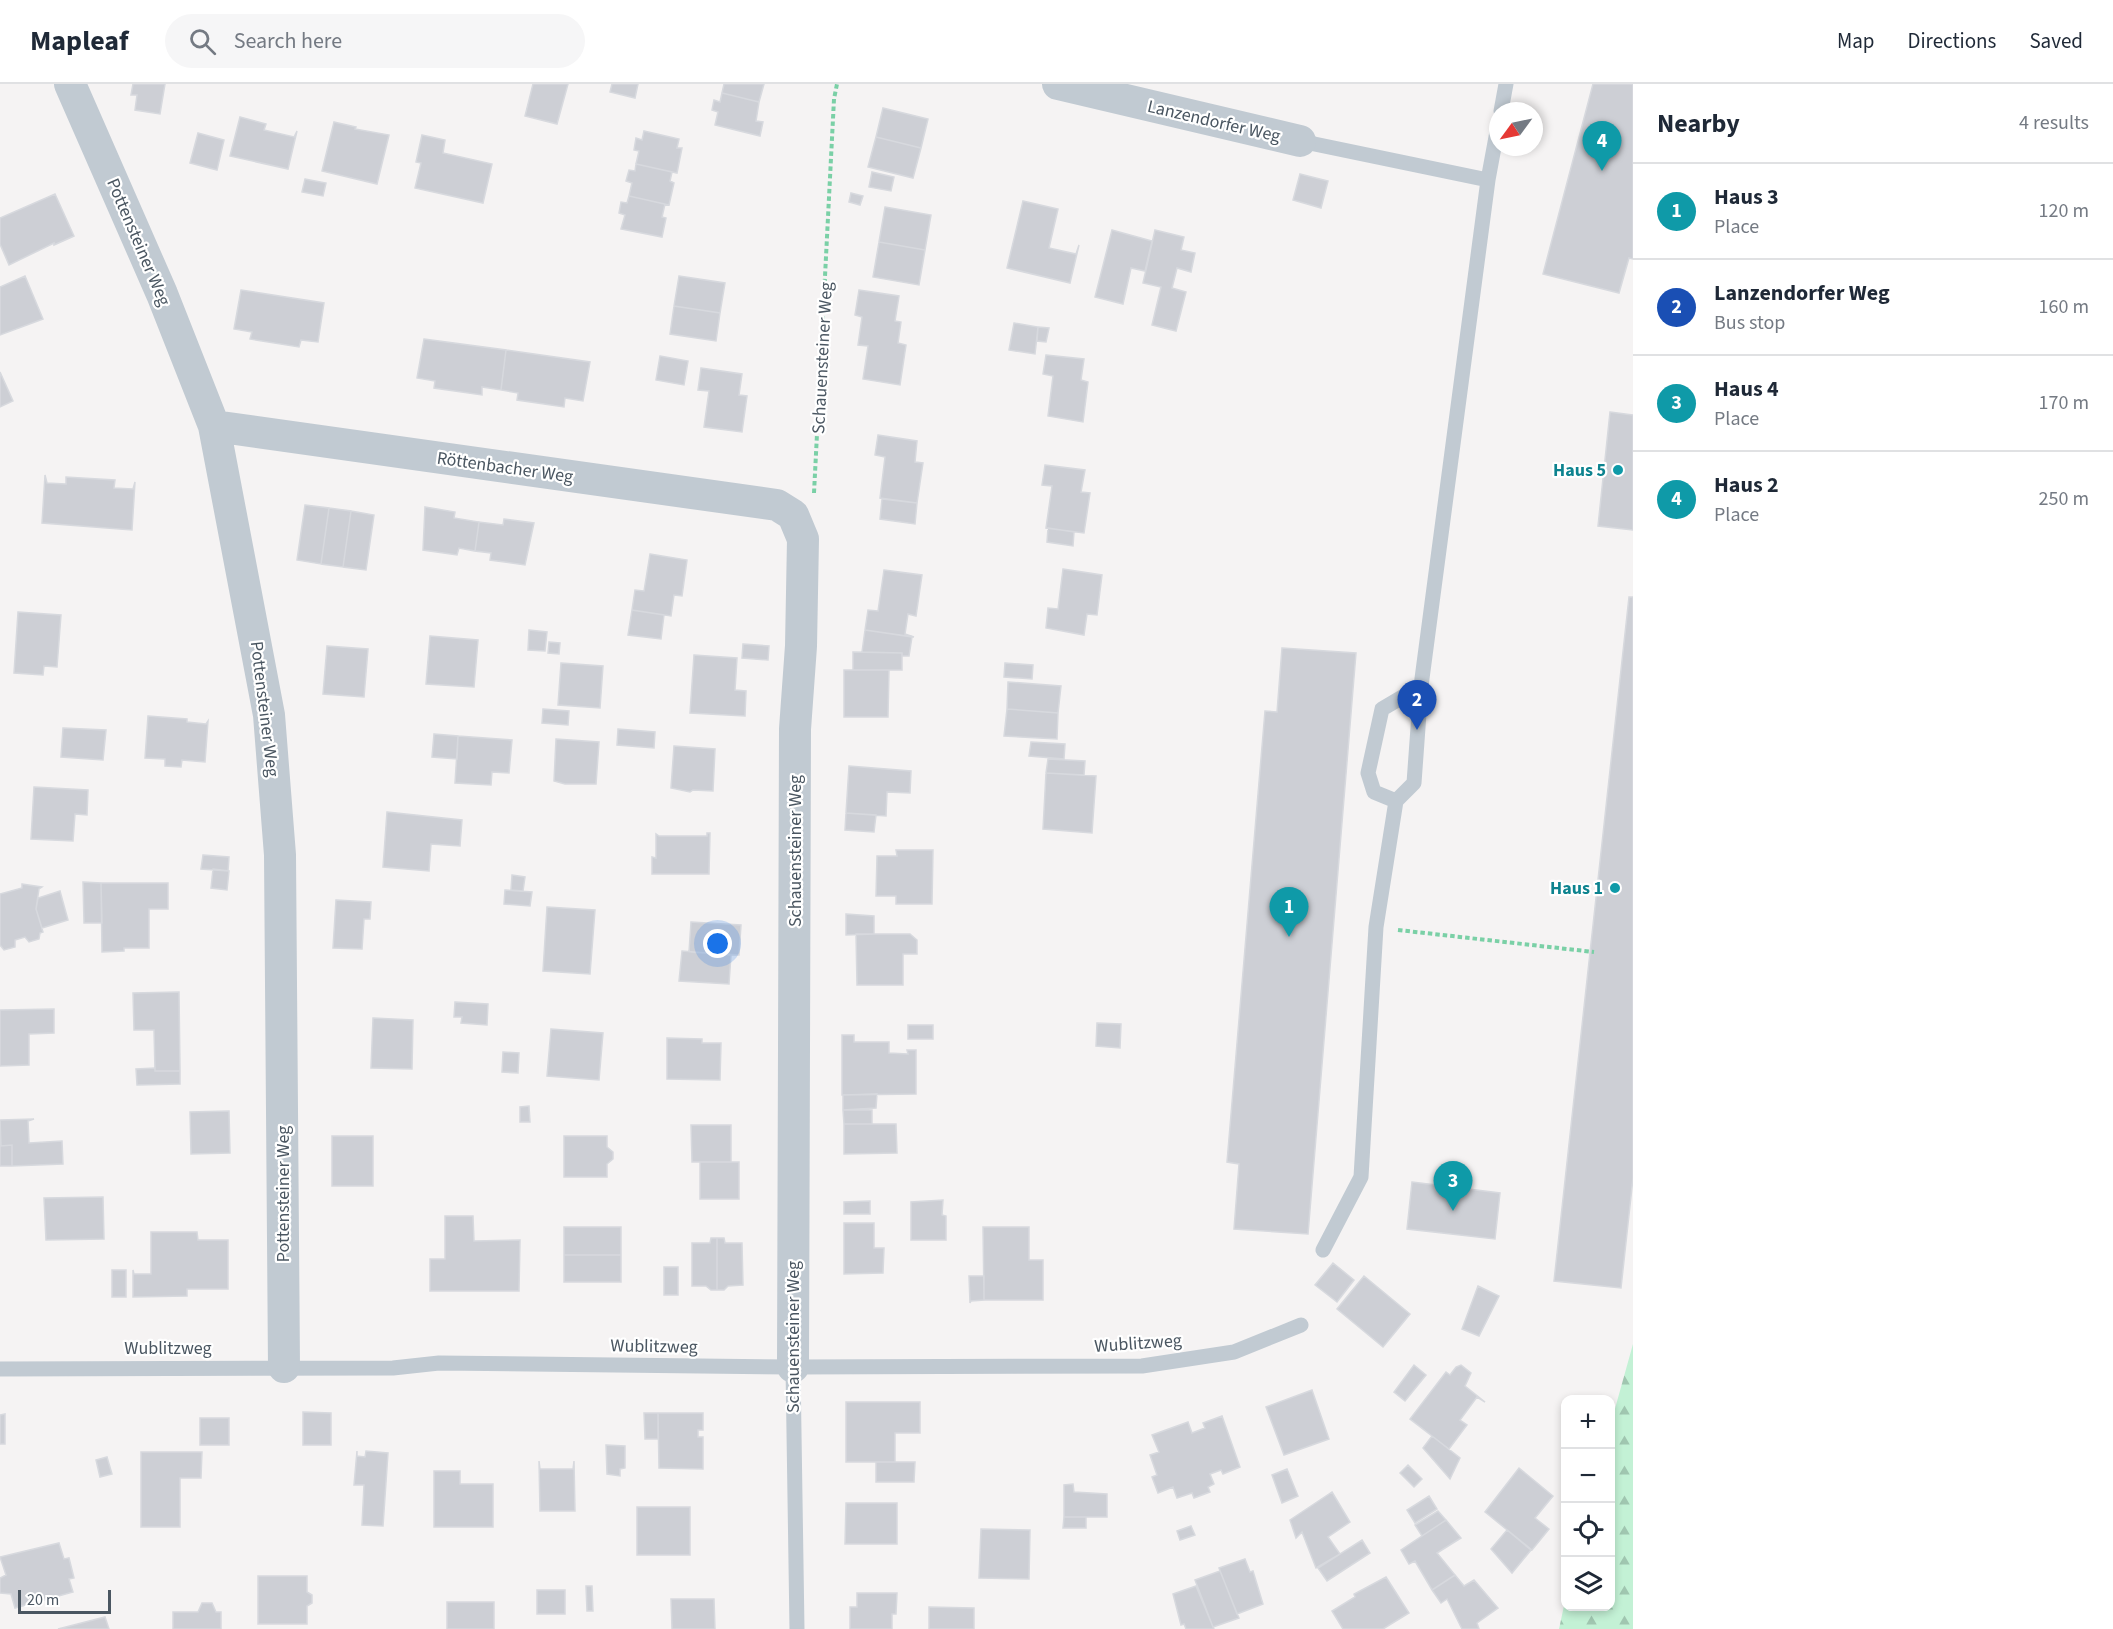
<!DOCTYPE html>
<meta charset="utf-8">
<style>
body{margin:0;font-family:"Source Sans 3",sans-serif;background:#f6f6f7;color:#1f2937}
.controls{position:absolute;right:18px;bottom:18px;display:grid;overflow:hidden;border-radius:12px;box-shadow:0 3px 9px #0003}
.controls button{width:54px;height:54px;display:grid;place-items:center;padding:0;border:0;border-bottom:2px solid #e0e1e3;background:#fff;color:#1f2937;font:30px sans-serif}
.compass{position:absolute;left:1489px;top:18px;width:54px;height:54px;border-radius:50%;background:#fff;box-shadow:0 3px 9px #0003;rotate:237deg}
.scale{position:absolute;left:18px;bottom:15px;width:93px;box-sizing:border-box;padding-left:6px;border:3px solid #4a5661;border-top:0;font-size:16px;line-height:21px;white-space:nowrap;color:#4a5661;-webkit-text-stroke:4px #fff;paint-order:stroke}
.you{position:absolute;left:718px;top:860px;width:21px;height:21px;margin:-15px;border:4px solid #fff;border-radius:50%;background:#1a73e8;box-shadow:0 0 0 9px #1a73e833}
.badge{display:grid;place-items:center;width:39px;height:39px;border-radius:50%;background:#1a73e8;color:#fff;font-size:20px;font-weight:700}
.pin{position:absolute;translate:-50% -50px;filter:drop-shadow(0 2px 3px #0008)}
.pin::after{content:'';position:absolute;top:32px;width:21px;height:18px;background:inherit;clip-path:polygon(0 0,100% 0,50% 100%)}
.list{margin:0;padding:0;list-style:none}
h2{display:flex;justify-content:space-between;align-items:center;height:78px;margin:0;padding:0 24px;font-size:26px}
h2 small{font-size:20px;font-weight:400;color:#747a83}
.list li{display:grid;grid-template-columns:39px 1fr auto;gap:18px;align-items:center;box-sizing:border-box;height:96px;padding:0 24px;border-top:2px solid #e0e1e3}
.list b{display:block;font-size:22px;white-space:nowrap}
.list p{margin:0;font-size:20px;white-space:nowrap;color:#747a83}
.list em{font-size:20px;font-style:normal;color:#747a83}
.icon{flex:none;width:33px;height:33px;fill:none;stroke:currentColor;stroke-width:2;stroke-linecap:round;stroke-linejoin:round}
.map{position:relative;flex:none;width:1633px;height:1545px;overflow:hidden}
header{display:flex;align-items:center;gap:36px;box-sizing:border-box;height:84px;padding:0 30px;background:#fff;border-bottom:2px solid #e0e1e3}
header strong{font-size:28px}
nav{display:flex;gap:33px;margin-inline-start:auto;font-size:21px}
.search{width:420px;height:54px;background:#f6f6f7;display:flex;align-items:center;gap:15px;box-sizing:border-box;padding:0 21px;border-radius:33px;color:#747a83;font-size:22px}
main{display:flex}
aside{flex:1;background:#fff}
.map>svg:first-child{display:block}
.forest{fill:url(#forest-firs)}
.building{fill:#cdcfd5;stroke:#d7d9de;stroke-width:1.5}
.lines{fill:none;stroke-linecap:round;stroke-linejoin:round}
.path{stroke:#7ad0a6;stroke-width:4;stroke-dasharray:4.5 3;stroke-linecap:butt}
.service{stroke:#c1cad2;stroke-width:15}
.minor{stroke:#c1cad2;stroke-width:32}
.culture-dot{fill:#0f9aa8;stroke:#fff;stroke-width:2}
.labels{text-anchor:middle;stroke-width:4.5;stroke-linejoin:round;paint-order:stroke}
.street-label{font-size:18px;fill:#4a5661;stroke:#fff}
.culture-label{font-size:18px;font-weight:bold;fill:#0d838f;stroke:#fff;text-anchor:end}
</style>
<header>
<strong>Mapleaf</strong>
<div class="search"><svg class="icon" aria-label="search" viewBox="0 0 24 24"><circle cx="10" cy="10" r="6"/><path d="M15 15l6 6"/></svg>Search here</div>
<nav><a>Map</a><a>Directions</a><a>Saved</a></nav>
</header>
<main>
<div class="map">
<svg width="1633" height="1545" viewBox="0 0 1633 1545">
<defs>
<pattern id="forest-firs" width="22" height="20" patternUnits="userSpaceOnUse" patternTransform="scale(1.5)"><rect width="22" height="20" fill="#c3f1d5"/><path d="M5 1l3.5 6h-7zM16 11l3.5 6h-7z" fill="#a0c6b0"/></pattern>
</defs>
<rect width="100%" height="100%" fill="#f5f3f3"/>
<path class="forest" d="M1633,1260V1545H1559L1565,1517L1566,1522H1610L1611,1339Z"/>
<path class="building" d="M133,0H165L160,30L135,26L137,11H131Z
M533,0H568L557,40L525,32Z
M612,0H638L635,14L610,8Z
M724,0H764L759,18L722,9Z
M1593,0H1633V175L1629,174L1619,209L1543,190Z
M722,9L759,18L756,37L763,38L760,52L715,41L718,28L712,26L714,16L720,18Z
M883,24L928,35L921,64L876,53Z
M240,33L266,40L264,46L294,53L297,47L288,85L230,72Z
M334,38L356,43L355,45L389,51L377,100L322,87Z
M644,47L679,55L677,64H682L677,89L636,80L639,67L634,66L636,54L642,56Z
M198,49L224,56L217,86L190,79Z
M422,51L445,56L443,69L492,80L483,119L415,104L421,79L416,78Z
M876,53L921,64L913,94L868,83Z
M636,80L672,88L670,97L674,99L669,121L629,112L632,99L626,97L629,86L635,87Z
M872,88L894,93L891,107L869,103Z
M1300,90L1328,97L1321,124L1293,116Z
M305,95L326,99L323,112L302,108Z
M851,109L863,112L860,121L849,118Z
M55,110L74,152L54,161V159L9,181L0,160V134Z
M629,112L665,120L662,133L666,134L662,153L621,145L625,131L619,129L621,118L627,119Z
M1023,117L1058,125L1049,164L1076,170L1079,161L1070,199L1007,184Z
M885,123L931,131L925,166L879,158Z
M1112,146L1152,157L1145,187L1131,184L1123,220L1095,213Z
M1155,146L1184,153L1181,166L1195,169L1191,188L1177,184L1172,204L1186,208L1176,247L1152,241L1161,203L1143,199Z
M879,158L925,166L919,201L873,193Z
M25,192L43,235L0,251V203Z
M679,192L725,199L720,229L674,222Z
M241,206L324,219L318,258L301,256L299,263L250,255L252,248L234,245Z
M859,206L899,212L895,237L901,238L898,259L906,261L900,301L863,295L868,262L858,261L862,233L855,231Z
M674,222L720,229L716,257L670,250Z
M1014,239L1038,243L1035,270L1009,266Z
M1038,243L1049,244L1046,258L1037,257Z
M424,255L506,266L501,306L482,303V311L434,304L435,297L417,294Z
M506,266L590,278L583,317L565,314L564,323L517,316L518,309L501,306Z
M1046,271L1084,275L1081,296L1088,298L1083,338L1048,332L1053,292L1043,290Z
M660,272L688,277L684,301L656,296Z
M701,284L742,290L739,311L747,312L742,348L704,343L709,307L698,306Z
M0,288L13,317L0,323Z
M1610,328L1633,331V446L1598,442Z
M878,351L917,357L915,378L923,379L917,419L880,414L885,373L875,371Z
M1045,381L1085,386L1081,408L1090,409L1084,449L1046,444L1052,402L1042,401Z
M45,391L47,399L66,400V393L115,396L114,404L133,405L135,398L132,446L42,439Z
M882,415L917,419L915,440L880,435Z
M305,421L329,424L321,480L297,476Z
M425,423L455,428L454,434L479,438L475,467L459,464L457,471L423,466Z
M329,424L351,427L343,483L321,480Z
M351,427L374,431L366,486L343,483Z
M504,435L534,439L525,481L490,476L491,469L475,467L479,438L503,441Z
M1048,444L1074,448L1073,462L1047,458Z
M650,470L687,476L682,512L674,511L671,532L632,526L635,506L644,507Z
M1063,485L1102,491L1097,531L1087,530L1084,551L1046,544L1048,524L1058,525Z
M884,486L922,491L916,532L908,530L905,550L914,553L865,546L868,526L878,527Z
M1629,513H1633V1094L1621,1204L1554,1197Z
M632,526L664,531L661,555L628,551Z
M18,528L61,531L57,583L44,582L43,591L14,589Z
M529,546L547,548L545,567L528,566Z
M865,546L912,553L909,572H902V569L862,568Z
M430,552L478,556L474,603L426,600Z
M549,558L560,559L559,570L548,569Z
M743,560L769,562L768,576L742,574Z
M327,562L368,565L364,613L323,610Z
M1282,564L1356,569L1308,1150L1234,1145L1239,1080L1227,1078L1265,627L1277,628Z
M853,568L902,569V586H853Z
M694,571L737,574L735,606L746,607L745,632L690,629Z
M561,579L603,582L600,624L558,621Z
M1005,579L1033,581L1032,595L1004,593Z
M844,586H889L888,633H844Z
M1008,598L1061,602L1058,629L1007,625Z
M543,625L569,627L568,641L542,639Z
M1007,625L1058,629L1057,655L1004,652Z
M148,632L187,635V638L206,640L208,637L205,678L182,676L181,683L165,682V675L145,674Z
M63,644L106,646L103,676L61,673Z
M618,645L655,648L654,664L617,661Z
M434,650L458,652L457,675L432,673Z
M458,652L512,656L509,689L492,688L491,701L455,699Z
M556,655L599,658L596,700H565L554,697Z
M1031,658L1065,660L1064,675L1029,672Z
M674,662L715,665L713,707L693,706L690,708L671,704Z
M1048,675L1085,677L1084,691L1046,689Z
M849,682L911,687L910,709L887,708L886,732L846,729Z
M1046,689L1096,692L1092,749L1043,745Z
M34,703L88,706L87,731L75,730L73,757L31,755Z
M387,728L462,736L460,762L431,760L429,787L383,783Z
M846,729L876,731L874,748L845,746Z
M707,749H710L709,790H652V773L656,774V750L659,752H707Z
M896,766H933L932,820H896V812H876L877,772H897Z
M203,771L229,773L228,787L201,785Z
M213,785L229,787L227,806L211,804Z
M512,791L525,793L523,807L511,806Z
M83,798L101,799L102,839H84Z
M101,799H168V825H149V864H124V867L102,868Z
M22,800L42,803L39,805L36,825L43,848L40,849L39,855L29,858L25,853L15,856V863L4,866L0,861V810L22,804Z
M505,806L532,808L530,822L504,820Z
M60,807L68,836L42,844L36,825L38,814Z
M336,816L371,818L370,835H364L362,865L333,864Z
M547,823L595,826L590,890L543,887Z
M846,830L874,832V850L846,851Z
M691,838L741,841L739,871L689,868Z
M910,850L917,856V870H903V901H857L856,850Z
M682,867L731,871L729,900L679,897Z
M179,908L180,987H155L154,946H134L133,909Z
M455,918L488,920L487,941L461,939L462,933H454Z
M54,925V949L29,950V981L0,982V926Z
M373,934L413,936L412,985L371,984Z
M1097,939L1121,940L1120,964L1096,962Z
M908,941H933V955H908Z
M551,945L603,949L599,996L547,992Z
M842,951H854V958H889V969L908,970L907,966H916V1010L842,1011Z
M667,954L702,955V959H721L720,996L667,995Z
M503,968L519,969L518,989L502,988Z
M155,984V987H180V1000L137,1001L136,985Z
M877,1010L876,1024L843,1026V1011Z
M529,1022L530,1038H520V1023Z
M843,1026H872V1040H844Z
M229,1027L230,1069L191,1070L190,1028Z
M34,1035L28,1037L29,1059L62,1057L63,1080L12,1082V1061L1,1062L0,1036Z
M844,1040H896L897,1069L844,1070Z
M691,1041H731V1078H692Z
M332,1052H373V1102H332Z
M564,1052H607V1063L613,1068V1075L607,1080V1093H564Z
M0,1054L1,1062L12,1061V1082H0Z
M700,1078H739V1115H700Z
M1412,1098L1500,1109L1495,1155L1407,1145Z
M103,1113L104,1155L46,1156L44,1114Z
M943,1116L942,1131L946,1132V1156H911V1118Z
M870,1117V1130H844V1118Z
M445,1132H473L474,1157L520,1156L519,1207H430V1175H445Z
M844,1139H874V1164H884L883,1189L844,1190Z
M564,1143H621V1171H564Z
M983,1143H1029V1176H1043V1216H984Z
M151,1148H197L198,1156H228V1205H187V1212L133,1213V1186L134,1190H151Z
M711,1154H717V1206H711L706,1202H692V1159H710Z
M717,1154H724L725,1159H742L743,1201L728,1202L724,1206H717Z
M564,1171H621V1198H564Z
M1333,1179L1354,1196L1337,1218L1315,1201Z
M664,1183H678V1211H664Z
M112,1186H126V1213H112Z
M969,1192H984V1216L971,1217L970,1219Z
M1364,1192L1410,1230L1383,1263L1337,1225Z
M1478,1202L1499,1212L1479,1252L1462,1245Z
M1414,1281L1426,1291L1405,1317L1394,1308Z
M1461,1281L1471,1289L1465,1302L1485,1318L1477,1313L1460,1336L1467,1341L1449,1365L1410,1335L1446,1288L1450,1291L1456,1283Z
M1312,1306L1329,1355L1284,1371L1266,1323Z
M846,1318H920V1349H895V1378H846Z
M303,1328L331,1329V1361H303Z
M644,1329H658V1355H645Z
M658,1329H703V1346H698V1353H703V1385L659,1384Z
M5,1330V1360H0V1331Z
M1222,1332L1240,1383L1223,1390L1221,1386L1210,1390L1214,1400L1208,1403L1210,1408L1194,1414L1192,1409L1177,1414L1173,1403L1158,1409L1152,1393L1157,1391L1150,1371L1159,1368L1152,1351L1188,1338L1192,1349L1205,1344L1203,1339Z
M200,1334H229V1361H200Z
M1432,1352L1460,1374L1450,1395L1423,1364Z
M606,1361L625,1362V1384L620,1385V1392L607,1390Z
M357,1367V1372L365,1373L366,1367L388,1369L383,1442L362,1441L364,1401H354Z
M141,1368H202L201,1394H180V1443H141Z
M107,1373L112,1390L100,1393L96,1376Z
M539,1377L540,1385H573L574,1377L575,1427H540Z
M876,1378H915L914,1398H876Z
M1408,1381L1422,1395L1414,1403L1400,1389Z
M1519,1384L1553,1412L1535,1434L1549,1445L1532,1466L1485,1428Z
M1287,1385L1298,1412L1282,1419L1272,1391Z
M434,1387H460V1400H493V1443H434Z
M1073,1400L1074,1408L1107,1410V1433H1064V1401Z
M1332,1408L1350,1438L1328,1453L1340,1470L1316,1484L1302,1448L1296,1454L1290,1436Z
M1429,1412L1437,1425L1415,1439L1407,1426Z
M846,1419H897V1460H845Z
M637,1423H690V1471H637Z
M1438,1427L1446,1436L1422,1452L1415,1441Z
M1064,1433H1086V1444H1063Z
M1446,1436L1461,1454L1437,1469L1455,1491L1432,1506L1415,1477L1409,1480L1401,1466Z
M1191,1442L1195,1451L1180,1456L1177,1447Z
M981,1445L1030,1446L1029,1495L979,1494Z
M1507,1446L1531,1466L1512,1489L1491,1465Z
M1362,1456L1370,1469L1327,1497L1318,1484Z
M59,1459L64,1475L69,1474L74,1494L69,1495L73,1508L15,1524L11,1510L0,1509V1494L6,1491L0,1473Z
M1245,1475L1250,1488L1253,1487L1263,1520L1237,1530L1219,1484Z
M1220,1487L1239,1534L1213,1543L1195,1496Z
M1455,1491L1464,1502L1474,1496L1498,1524L1477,1539L1479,1545H1462L1447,1515L1441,1519L1432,1506Z
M258,1492H307V1508L312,1511V1519L307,1522V1540H258Z
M1386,1493L1409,1529L1383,1545H1343L1332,1527L1355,1513L1354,1510Z
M586,1502H592L593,1527H587Z
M1196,1502L1213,1543L1214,1545H1186L1184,1540L1181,1541L1173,1510Z
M537,1506H565V1530H537Z
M857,1509H897L896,1530H892V1545H850V1523H857Z
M671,1515H714L715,1545H672Z
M447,1518H494V1545H447Z
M202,1519H212L216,1528H221V1545H173V1528H198Z
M929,1523L974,1524V1545H929Z
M105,1533L109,1545H58Z"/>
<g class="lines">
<path class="path" d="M814,409L834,15L837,0
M1398,846L1594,868"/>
<path class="service" d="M1501,27L1506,0
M1300,57L1488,96
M1396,717L1374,708L1368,689L1382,625L1421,602
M1323,1166L1361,1093L1376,843L1396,717L1414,699L1421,602L1488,96L1498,42
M793,1283L797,1545
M0,1285L393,1284L439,1279L793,1283L1142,1282L1234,1268L1301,1241"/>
<path class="minor" d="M70,0L162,210L214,342L269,631L280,771L284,1283
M1058,0L1300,57
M214,342L777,421L793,431L803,455L801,562L795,645L793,1283"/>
</g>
<g class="culture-dot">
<circle cx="1618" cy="386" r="6"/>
<circle cx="1615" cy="804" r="6"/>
</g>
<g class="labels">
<g class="street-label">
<text transform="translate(1214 37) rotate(13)" y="6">Lanzendorfer Weg</text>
<text transform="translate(139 158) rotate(67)" y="6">Pottensteiner Weg</text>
<text transform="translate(822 274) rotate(-87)" y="6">Schauensteiner Weg</text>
<text transform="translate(505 383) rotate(8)" y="6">Röttenbacher Weg</text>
<text transform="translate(265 625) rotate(83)" y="6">Pottensteiner Weg</text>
<text transform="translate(795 767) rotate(-90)" y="6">Schauensteiner Weg</text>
<text transform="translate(283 1110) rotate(-90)" y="6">Pottensteiner Weg</text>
<text transform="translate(793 1253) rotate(-90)" y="6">Schauensteiner Weg</text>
<text transform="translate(1138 1259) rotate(-4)" y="6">Wublitzweg</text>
<text transform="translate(654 1262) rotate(1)" y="6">Wublitzweg</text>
<text x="168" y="1270">Wublitzweg</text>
</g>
<g class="culture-label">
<text x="1606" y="392">Haus 5</text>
<text x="1603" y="810">Haus 1</text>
</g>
</g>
</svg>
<div class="controls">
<button>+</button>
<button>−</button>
<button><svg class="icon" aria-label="locate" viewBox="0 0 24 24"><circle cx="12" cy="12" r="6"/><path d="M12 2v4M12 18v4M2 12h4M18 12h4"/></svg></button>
<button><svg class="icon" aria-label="layers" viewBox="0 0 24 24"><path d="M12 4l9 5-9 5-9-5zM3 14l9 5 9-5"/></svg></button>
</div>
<svg class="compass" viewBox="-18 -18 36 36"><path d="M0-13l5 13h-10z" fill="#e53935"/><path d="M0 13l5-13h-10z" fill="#747a83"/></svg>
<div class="scale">20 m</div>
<div class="you"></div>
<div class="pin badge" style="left:1289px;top:853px;background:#0f9aa8">1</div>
<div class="pin badge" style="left:1417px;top:646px;background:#1a4fb4">2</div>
<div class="pin badge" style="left:1453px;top:1127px;background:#0f9aa8">3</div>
<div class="pin badge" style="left:1602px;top:87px;background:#0f9aa8">4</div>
</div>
<aside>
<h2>Nearby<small>4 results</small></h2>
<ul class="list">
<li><span class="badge" style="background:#0f9aa8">1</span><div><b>Haus 3</b><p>Place</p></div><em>120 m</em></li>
<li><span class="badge" style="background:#1a4fb4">2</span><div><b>Lanzendorfer Weg</b><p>Bus stop</p></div><em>160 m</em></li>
<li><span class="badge" style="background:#0f9aa8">3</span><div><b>Haus 4</b><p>Place</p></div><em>170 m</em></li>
<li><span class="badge" style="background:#0f9aa8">4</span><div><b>Haus 2</b><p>Place</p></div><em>250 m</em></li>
</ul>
</aside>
</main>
